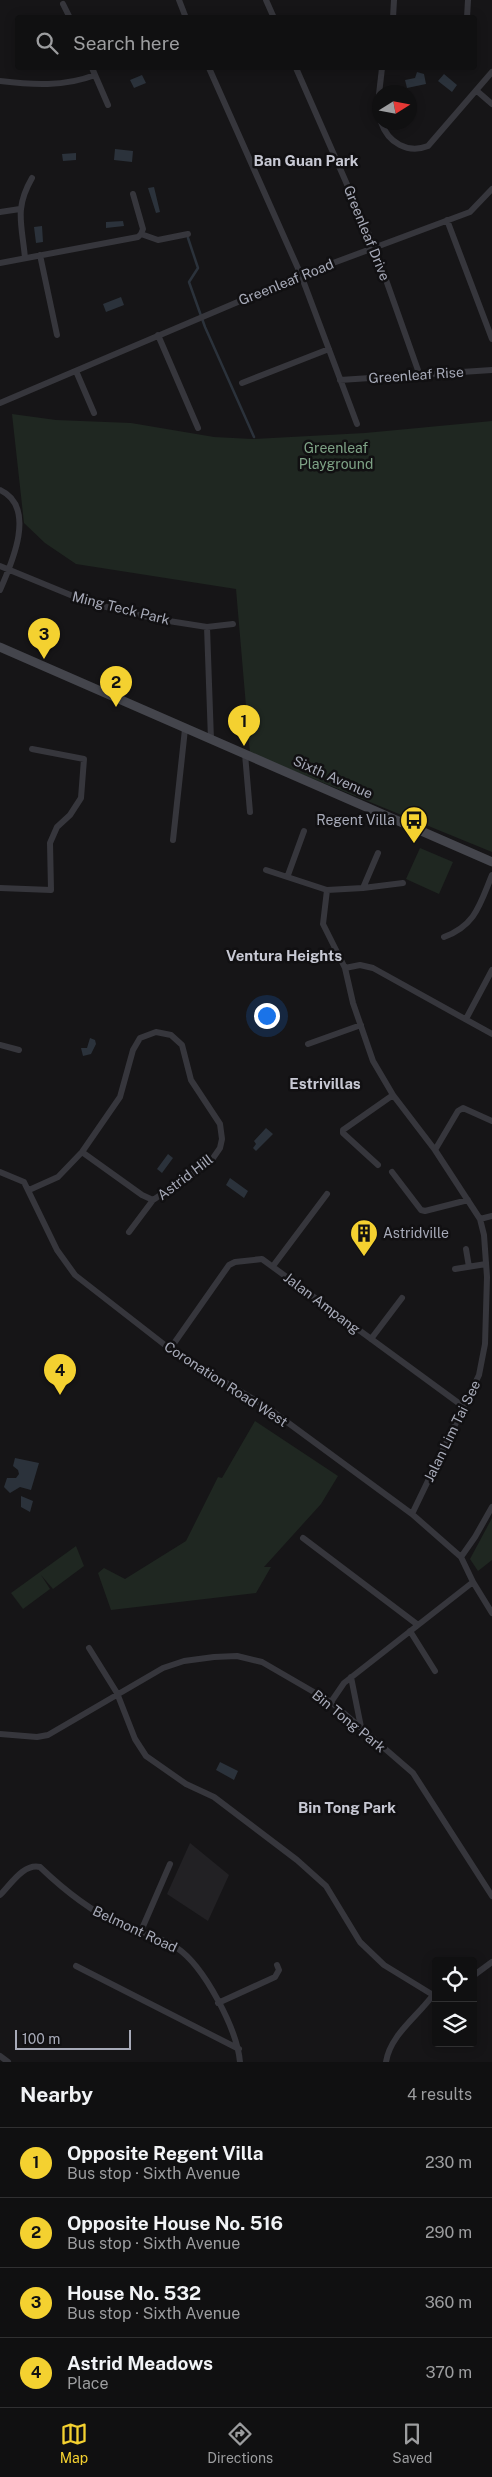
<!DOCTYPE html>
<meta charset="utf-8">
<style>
body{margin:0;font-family:"Public Sans",sans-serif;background:#1e1e1f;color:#f1f3f6}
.controls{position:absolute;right:15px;bottom:15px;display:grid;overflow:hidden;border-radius:5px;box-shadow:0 2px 12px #0003}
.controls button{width:45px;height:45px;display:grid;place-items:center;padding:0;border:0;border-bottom:1px solid #303031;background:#101011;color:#f1f3f6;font:25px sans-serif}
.compass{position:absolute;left:372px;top:85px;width:45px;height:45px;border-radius:50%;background:#101011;box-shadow:0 2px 12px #0003;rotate:79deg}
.scale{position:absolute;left:15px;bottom:12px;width:116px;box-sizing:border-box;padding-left:5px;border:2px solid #a7aab8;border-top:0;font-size:14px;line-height:18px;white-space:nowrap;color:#a7aab8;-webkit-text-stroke:4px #111012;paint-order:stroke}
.you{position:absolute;left:266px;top:1015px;width:18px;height:18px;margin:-12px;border:4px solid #fff;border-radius:50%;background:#1a73e8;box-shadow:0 0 0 8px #1a73e833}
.badge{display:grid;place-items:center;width:32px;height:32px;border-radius:50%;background:#f4d130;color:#111;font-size:16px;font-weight:700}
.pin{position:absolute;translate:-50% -41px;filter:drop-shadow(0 1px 2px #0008)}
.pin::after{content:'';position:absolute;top:26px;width:18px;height:15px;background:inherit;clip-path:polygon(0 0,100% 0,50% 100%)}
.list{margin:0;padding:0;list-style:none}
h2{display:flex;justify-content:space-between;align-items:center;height:65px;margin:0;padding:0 20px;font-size:21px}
h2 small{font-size:16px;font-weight:400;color:#9c9d9f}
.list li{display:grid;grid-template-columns:32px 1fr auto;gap:15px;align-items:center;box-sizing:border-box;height:70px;padding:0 20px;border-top:1px solid #303031}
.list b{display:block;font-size:19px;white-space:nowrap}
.list p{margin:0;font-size:16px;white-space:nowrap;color:#9c9d9f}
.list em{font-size:16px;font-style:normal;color:#9c9d9f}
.icon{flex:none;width:28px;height:28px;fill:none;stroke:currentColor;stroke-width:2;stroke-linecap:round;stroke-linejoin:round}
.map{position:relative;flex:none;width:492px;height:2062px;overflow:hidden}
.search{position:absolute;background:#101011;box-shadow:0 2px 12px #0003;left:15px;right:15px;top:15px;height:55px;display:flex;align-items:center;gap:12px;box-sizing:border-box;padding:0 18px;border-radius:5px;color:#9c9d9f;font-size:19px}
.sheet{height:345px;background:#101011}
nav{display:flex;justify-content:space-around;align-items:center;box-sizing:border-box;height:70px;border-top:1px solid #303031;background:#101011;font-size:14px;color:#9c9d9f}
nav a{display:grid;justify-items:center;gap:2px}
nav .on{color:#f4d130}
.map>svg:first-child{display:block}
.built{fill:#222124}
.green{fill:#1f2721}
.water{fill:#2b323b}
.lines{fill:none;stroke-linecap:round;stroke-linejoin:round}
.stream{stroke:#2b323b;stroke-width:2.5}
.minor{stroke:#36363c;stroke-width:6}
.secondary{stroke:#44454c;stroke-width:9}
.labels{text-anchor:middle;stroke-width:5;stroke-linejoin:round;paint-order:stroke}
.street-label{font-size:14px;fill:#a7aab8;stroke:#111012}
.park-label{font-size:14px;fill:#7ea386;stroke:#111012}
.poi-label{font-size:14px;fill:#a7aab8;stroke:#111012;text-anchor:end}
.neighbourhood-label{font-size:15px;font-weight:bold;fill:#c8c9d4;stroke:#111012}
</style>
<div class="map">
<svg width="492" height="2062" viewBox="0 0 492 2062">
<rect width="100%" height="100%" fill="#161517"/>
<path class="built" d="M190,1843L229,1875L208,1921L167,1894Z"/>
<path class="green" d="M12,414L56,420L131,423L214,437L252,439L365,433L492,421V852L250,753L236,589L76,564L45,543L24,523Z
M420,848L453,862L439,894L406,879Z
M255,1421L338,1476L321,1504L264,1567H271L256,1593L111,1610L98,1573L104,1568L125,1579L186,1541L218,1477L222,1478Z
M492,1518V1560L478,1571L470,1559Z
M76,1546L84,1566L53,1589L41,1575L50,1589L23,1609L11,1593Z"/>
<path class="water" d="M417,72L424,74L426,84L407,88L405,80L415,78Z
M444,74L457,85L452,92L438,81Z
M142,75L146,83L134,88L130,80Z
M115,149L133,151L132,162L114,160Z
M76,153V160L63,161L62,154Z
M154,187L160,212L156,213L148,188Z
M123,221L124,226L106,228V222Z
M42,226L43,242L36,243L34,227Z
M121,297L124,305L106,312L103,304Z
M90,1038L95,1040L96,1044L91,1054L83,1056L81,1048H87Z
M266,1128L273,1134L256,1151L253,1148L256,1144L254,1141Z
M168,1154L173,1158L162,1173L157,1169Z
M230,1178L248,1191L244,1198L226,1185Z
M15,1458L39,1463L31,1490L20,1487L10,1493L4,1487L7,1478H16L19,1474L18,1470L13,1466Z
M21,1496L33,1501L30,1512L21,1507Z
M220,1762L238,1771L234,1780L216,1770Z"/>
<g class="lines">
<path class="stream" d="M188,238L198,268L189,282L205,327L254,437"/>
<path class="minor" d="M179,0L186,18
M266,0L274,18
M63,4L70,18
M393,18L394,0
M467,18L468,0
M92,68L108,105
M209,68L301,275L357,424
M296,68L374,246L419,373
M0,81C32,85 64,87 95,75
M477,91L492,104
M380,116L378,103L382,68
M381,122C388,143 408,154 428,146L492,72
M133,194L143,229L141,234
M0,212L20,209
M447,220L492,339
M141,234L158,240L188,234
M40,255L57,335
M25,258C22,224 14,209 32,178
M0,263L138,237L141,234
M158,335L198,428
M76,371L94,413
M340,380L492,370
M242,383L329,349
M0,403L301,275L470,212L492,189
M0,490C37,507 12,563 0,590
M0,566L90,603L156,619L207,627L233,624
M207,627L211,740
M245,754L250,812
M173,840L185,729
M266,870L327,890L363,888L403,883
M288,875L304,831
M0,888L51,890L50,843L57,827L70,815L81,798L84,759L32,749
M363,888L378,853
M327,890L323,924L345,968L353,1003L373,1061L393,1095L435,1150L480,1219L484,1235L487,1277L485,1344L479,1375L412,1514
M444,937C476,925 480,904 492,875
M345,968L360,965L373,968L492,1034
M466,1019L492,970
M308,1044L361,1025
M0,1045L19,1050
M435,1150L458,1111L463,1108L492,1121
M82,1152L142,1195L153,1200
M378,1165L343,1133V1130L393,1095
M0,1172L24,1182L57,1250L75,1275L170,1349L268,1408L412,1514L461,1557L473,1582L492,1613
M392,1172L421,1210L425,1211L468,1200
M29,1190L58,1177L82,1152L120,1097L133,1050L140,1038L156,1032L171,1035L182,1045L191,1080L220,1124L222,1139L220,1148L211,1161L153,1200L129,1232
M480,1219L492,1216
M466,1249L469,1267
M273,1266L327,1194
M455,1269L486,1264
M371,1339L402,1298
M170,1349L229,1265L235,1262L262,1259L464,1407
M303,1538L418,1625
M461,1557L475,1537L492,1507
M410,1631L435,1671
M89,1648L117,1693L135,1739L146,1756L186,1784L214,1797L297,1860L326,1886L360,1942L384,1965L433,1995
M351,1677L361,1727
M331,1702L344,1683L473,1582
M0,1734L37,1737L48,1735L163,1668L184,1661L214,1657L237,1656L262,1662L331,1702L413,1773L492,1896
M0,1895C11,1884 24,1863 40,1867C65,1891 89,1910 120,1925C139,1933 160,1936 177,1948C204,1966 237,2029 240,2062
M141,1931L170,1864
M76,1966L239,2049
M473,1976L492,1962
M218,2003L275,1977L279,1970L277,1965
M0,2056L8,2062
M386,2062C390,2035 418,2016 433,1995"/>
<path class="secondary" d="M0,647L492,862"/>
</g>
<defs>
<g id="bus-pin" transform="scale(1.4375)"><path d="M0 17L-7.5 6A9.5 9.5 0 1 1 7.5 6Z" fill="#f4d130" stroke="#111012"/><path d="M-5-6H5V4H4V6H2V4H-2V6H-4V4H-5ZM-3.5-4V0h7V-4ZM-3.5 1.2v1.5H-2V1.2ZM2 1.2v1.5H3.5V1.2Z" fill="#111"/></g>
<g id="building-pin" transform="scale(1.4375)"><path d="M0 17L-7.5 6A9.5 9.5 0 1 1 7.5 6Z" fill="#f4d130" stroke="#111012"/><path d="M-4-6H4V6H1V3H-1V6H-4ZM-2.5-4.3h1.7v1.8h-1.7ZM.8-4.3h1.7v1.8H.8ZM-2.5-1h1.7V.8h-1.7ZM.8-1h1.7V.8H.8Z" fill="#111"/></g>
</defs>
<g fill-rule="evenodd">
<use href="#bus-pin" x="414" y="820"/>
<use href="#building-pin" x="364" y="1233"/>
</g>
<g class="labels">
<g class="street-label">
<text transform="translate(367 233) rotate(68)" y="5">Greenleaf Drive</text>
<text transform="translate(286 282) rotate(-22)" y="5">Greenleaf Road</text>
<text transform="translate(416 375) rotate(-4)" y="5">Greenleaf Rise</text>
<text transform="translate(121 608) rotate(14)" y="5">Ming Teck Park</text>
<text transform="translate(333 777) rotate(24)" y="5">Sixth Avenue</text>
<text transform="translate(185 1177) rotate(-37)" y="5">Astrid Hill</text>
<text transform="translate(322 1303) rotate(37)" y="5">Jalan Ampang</text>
<text transform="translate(226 1384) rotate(33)" y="5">Coronation Road West</text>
<text transform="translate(452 1431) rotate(-64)" y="5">Jalan Lim Tai See</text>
<text transform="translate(349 1721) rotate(39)" y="5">Bin Tong Park</text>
<text transform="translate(135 1929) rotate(25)" y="5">Belmont Road</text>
</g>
<g class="park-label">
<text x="336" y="453">Greenleaf<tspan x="336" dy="16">Playground</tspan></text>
</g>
<g class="poi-label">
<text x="395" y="825">Regent Villa</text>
<text x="383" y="1238" text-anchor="start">Astridville</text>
</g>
<g class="neighbourhood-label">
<text x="306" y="166">Ban Guan Park</text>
<text x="284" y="961">Ventura Heights</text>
<text x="325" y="1089">Estrivillas</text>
<text x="347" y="1813">Bin Tong Park</text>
</g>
</g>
</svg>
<div class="controls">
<button><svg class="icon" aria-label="locate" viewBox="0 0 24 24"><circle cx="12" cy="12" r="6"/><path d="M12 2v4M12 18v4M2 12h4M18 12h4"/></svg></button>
<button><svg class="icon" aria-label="layers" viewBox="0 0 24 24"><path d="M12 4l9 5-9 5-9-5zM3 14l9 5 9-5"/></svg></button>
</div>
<svg class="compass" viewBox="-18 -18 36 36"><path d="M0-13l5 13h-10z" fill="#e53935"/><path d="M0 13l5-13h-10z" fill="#9c9d9f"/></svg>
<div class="scale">100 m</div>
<div class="you"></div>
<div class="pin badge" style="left:244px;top:746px">1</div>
<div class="pin badge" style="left:116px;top:707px">2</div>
<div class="pin badge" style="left:44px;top:659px">3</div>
<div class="pin badge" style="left:60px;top:1395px">4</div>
<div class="search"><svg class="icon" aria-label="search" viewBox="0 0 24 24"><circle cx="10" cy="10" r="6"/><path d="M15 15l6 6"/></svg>Search here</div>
</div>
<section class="sheet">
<h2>Nearby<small>4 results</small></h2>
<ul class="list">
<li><span class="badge">1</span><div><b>Opposite Regent Villa</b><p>Bus stop · Sixth Avenue</p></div><em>230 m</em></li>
<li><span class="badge">2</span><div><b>Opposite House No. 516</b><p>Bus stop · Sixth Avenue</p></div><em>290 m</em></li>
<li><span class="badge">3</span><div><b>House No. 532</b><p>Bus stop · Sixth Avenue</p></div><em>360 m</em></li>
<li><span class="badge">4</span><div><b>Astrid Meadows</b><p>Place</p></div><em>370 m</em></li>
</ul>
</section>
<nav>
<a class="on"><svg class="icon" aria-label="map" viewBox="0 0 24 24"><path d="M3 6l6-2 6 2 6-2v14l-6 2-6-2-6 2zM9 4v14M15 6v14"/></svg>Map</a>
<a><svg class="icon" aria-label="directions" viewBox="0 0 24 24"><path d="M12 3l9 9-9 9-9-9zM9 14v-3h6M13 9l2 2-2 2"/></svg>Directions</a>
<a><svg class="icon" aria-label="saved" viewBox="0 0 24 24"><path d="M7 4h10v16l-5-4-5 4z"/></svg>Saved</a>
</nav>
